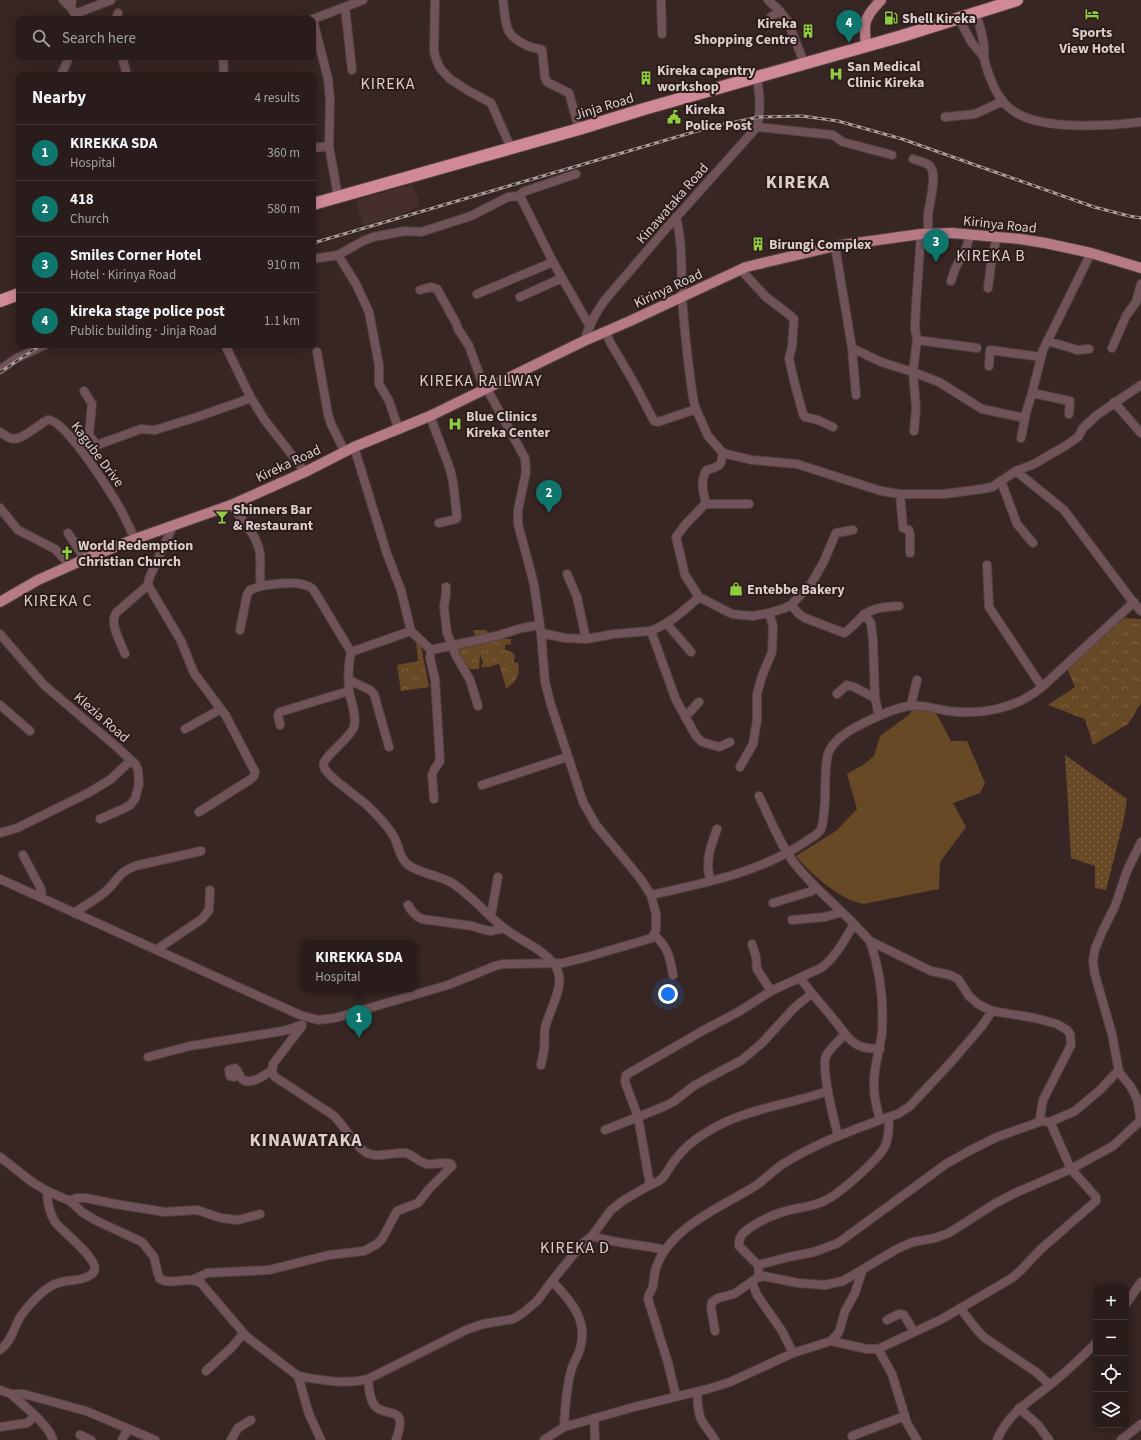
<!DOCTYPE html>
<meta charset="utf-8">
<style>
body{margin:0;font-family:"Source Sans 3",sans-serif;background:#352927;color:#f1f3f6}
.controls{position:absolute;right:12px;bottom:12px;display:grid;overflow:hidden;border-radius:8px;box-shadow:0 2px 10px #0003}
.controls button{width:36px;height:36px;display:grid;place-items:center;padding:0;border:0;border-bottom:1px solid #453a39;background:#291c1a;color:#f1f3f6;font:20px sans-serif}
.you{position:absolute;left:668px;top:994px;width:14px;height:14px;margin:-10px;border:3px solid #fff;border-radius:50%;background:#1a73e8;box-shadow:0 0 0 6px #1a73e833}
.badge{display:grid;place-items:center;width:26px;height:26px;border-radius:50%;background:#0f766e;color:#fff;font-size:13px;font-weight:700}
.pin{position:absolute;translate:-50% -33px;filter:drop-shadow(0 1px 2px #0008)}
.pin::after{content:'';position:absolute;top:21px;width:14px;height:12px;background:inherit;clip-path:polygon(0 0,100% 0,50% 100%)}
.popup{position:absolute;left:301px;top:940px;width:116px;height:52px;box-sizing:border-box;display:grid;place-content:center;border-radius:8px;background:#291c1a;filter:drop-shadow(0 1px 3px #0005);font-size:13px;white-space:nowrap;color:#a5a1a2}
.popup b{font-size:15px;color:#f1f3f6}
.popup::after{content:'';position:absolute;left:50%;top:100%;margin-left:-8px;border:8px solid transparent;border-top-color:#291c1a}
.list{margin:0;padding:0;list-style:none}
h2{display:flex;justify-content:space-between;align-items:center;height:52px;margin:0;padding:0 16px;font-size:17px}
h2 small{font-size:13px;font-weight:400;color:#a5a1a2}
.list li{display:grid;grid-template-columns:26px 1fr auto;gap:12px;align-items:center;box-sizing:border-box;height:56px;padding:0 16px;border-top:1px solid #453a39}
.list b{display:block;font-size:15px;white-space:nowrap}
.list p{margin:0;font-size:13px;white-space:nowrap;color:#a5a1a2}
.list em{font-size:13px;font-style:normal;color:#a5a1a2}
.icon{flex:none;width:22px;height:22px;fill:none;stroke:currentColor;stroke-width:2;stroke-linecap:round;stroke-linejoin:round}
.map{position:relative;flex:none;width:1141px;height:1440px;overflow:hidden}
.search{position:absolute;background:#291c1a;box-shadow:0 2px 10px #0003;left:16px;top:16px;width:300px;height:44px;display:flex;align-items:center;gap:10px;box-sizing:border-box;padding:0 14px;border-radius:8px;color:#a5a1a2;font-size:15px}
.panel{position:absolute;background:#291c1a;box-shadow:0 2px 10px #0003;left:16px;top:72px;width:300px;height:276px;border-radius:8px}
.map>svg:first-child{display:block}
.built{fill:#462e2b}
.grass{fill:url(#grass-dots)}
.forest{fill:url(#forest-crowns)}
.garden{fill:#684926}
.lines{fill:none;stroke-linecap:round;stroke-linejoin:round}
.minor-casing{stroke:#51413e;stroke-width:10}
.major-casing{stroke:#51413e;stroke-width:12}
.highway-casing{stroke:#51413e;stroke-width:14}
.minor{stroke:#705358;stroke-width:8}
.major{stroke:#b57a85;stroke-width:10}
.highway{stroke:#d08997;stroke-width:12}
.rail-casing{stroke:#aa9c9b;stroke-width:3}
.rail{stroke:#2d1c1a;stroke-width:1.5;stroke-dasharray:4.5;stroke-linecap:butt}
.labels{text-anchor:middle;stroke-width:4;stroke-linejoin:round;paint-order:stroke}
.poi-label{font-size:14px;font-weight:bold;fill:#dbcfce;stroke:#2d1c1a;text-anchor:start}
.street-label{font-size:14px;fill:#dbcfce;stroke:#2d1c1a}
.quarter-label{font-size:16px;letter-spacing:1px;fill:#dbcfce;stroke:#2d1c1a}
.district-label{font-size:18px;font-weight:bold;letter-spacing:1px;fill:#dbcfce;stroke:#2d1c1a}
</style>
<div class="map">
<svg width="1141" height="1440" viewBox="0 0 1141 1440">
<defs>
<pattern id="grass-dots" width="8" height="8" patternUnits="userSpaceOnUse"><rect width="8" height="8" fill="#684926"/><path d="M2 2h.1M6 6h.1" fill="none" stroke="#7d6244" stroke-width="1.8" stroke-linecap="round"/></pattern>
<pattern id="forest-crowns" width="20" height="18" patternUnits="userSpaceOnUse"><rect width="20" height="18" fill="#684926"/><path d="M2 6a3 3 0 1 1 6 0M12 15a3 3 0 1 1 6 0" fill="none" stroke="#7d6244"/></pattern>
</defs>
<rect width="100%" height="100%" fill="#372623"/>
<path class="built" d="M413,184L420,205L405,213L363,226L356,200Z"/>
<path class="grass" d="M1065,755L1127,799L1124,819L1106,890L1095,888V866L1071,858Z"/>
<path class="forest" d="M1124,618L1141,619V703L1128,724L1093,745L1085,719L1048,705L1075,687L1067,668L1082,653Z
M473,630H486L494,641V632H501V639H511V644L505,645V650L512,652L515,656L513,662L518,663C521,674 515,684 506,688L499,664L488,667H481L483,662L480,655L479,669H464L455,648L477,640Z
M416,641H420L429,687L401,691L397,665L418,661Z"/>
<path class="garden" d="M912,709L935,711L951,741H967L985,783L980,793L953,803L966,827L940,862L939,889L864,904C842,901 809,873 796,856L836,831L857,809L847,774L863,765L874,756L880,736L910,714Z"/>
<g class="lines">
<g class="minor-casing">
<path id="minor" d="M63,0L71,8
M72,0L71,8L75,14
M435,0L434,51L436,59L440,68L450,79L467,90L491,103L511,148
M503,0C506,22 503,35 526,45C531,48 537,48 542,50L545,78L547,82L569,93L579,129
M661,0L662,34
M768,0L780,11L788,22L805,65
M345,7L352,70
M976,14C979,24 983,35 984,46C985,50 983,54 984,58C986,68 990,78 994,87C999,98 1007,108 1018,114C1047,130 1108,126 1141,122
M771,17L780,11
M74,19L75,14L111,0
M116,19L118,13
M313,19L363,0
M959,19L972,43L984,57
M313,20L328,79L330,100L329,146L338,197
M122,57L127,75
M223,57L224,75
M61,75L69,57
M945,117L975,114L1003,101
M757,127L833,135L843,142L892,155
M313,148L329,146
M913,159C918,161 926,162 930,166C938,175 929,204 928,215C928,221 928,228 928,234
M576,174L523,192L521,194V198L553,262L589,325
M676,217C683,244 681,271 682,299C685,334 688,369 694,403L696,409L708,436L722,452L727,454L752,460L797,464L881,491L900,494H944L982,489L992,487L1016,471L1034,464L1065,446L1078,437L1083,428L1097,415L1141,385
M835,246L852,348L856,395
M338,255L356,284L369,312L379,365V384L389,401L399,430
M313,259L338,255L363,241L373,237L405,231L421,232L471,216L508,197L520,196
M740,269L766,297L791,316L794,319L792,347L789,358L794,381L803,414L805,417L818,420L833,427
M951,281L955,269L967,246L970,234
M988,288L992,257L997,237
M420,290L431,287L437,289L456,323L458,329L469,346L485,390
M477,294L553,262
M520,297L562,278
M606,332L610,342L633,381L654,421L658,422L696,409
M917,340L977,348
M584,341C589,326 595,313 605,300L664,231L757,127C761,110 760,96 757,78
M1047,341L1068,347L1077,350L1089,349
M225,345L251,398L264,419L305,472
M852,348L881,362L913,372L939,382L982,409L1025,418
M1112,348L1126,316L1136,302L1141,284
M317,352L328,414L331,424L345,452
M989,366L990,350L1041,357
M0,370L15,359L45,345
M84,391L92,404L89,434L90,437L97,445L141,429L155,430L197,417L251,398
M1032,393L1070,401L1069,414
M1114,402L1141,433
M430,416L450,469L453,482L457,516L456,519L439,523
M914,431L916,408L913,372L917,340L915,329L916,305L921,234
M0,432C3,434 7,437 10,438C20,442 32,429 40,425C42,423 45,421 48,420C64,417 115,498 123,514C127,522 131,531 135,539
M1021,438L1026,413L1032,393L1043,350L1091,253
M722,452C722,467 720,466 707,470C700,478 703,493 706,503L709,504H749
M1016,471L1064,510L1130,598L1141,611
M1001,481L1017,524L1033,543
M900,494L903,528L909,530L910,535V553
M231,505C241,519 258,536 260,554C261,564 259,575 261,586C276,584 300,579 313,589L351,652L411,631L401,590L387,554L354,447
M0,508L18,530L55,549L70,565
M173,526L151,574L149,579L148,585L181,641L194,673L226,716L255,772L254,776L251,779L199,812
M68,533L85,559
M987,565L989,607L1042,687
M567,574L577,597L586,639
M446,587V593L444,607L447,633L456,656L470,680L478,706
M699,597L685,575L676,537L685,525L706,503
M791,605L799,614L805,618L844,633C851,629 857,621 863,616C873,607 886,607 899,606
M864,614L871,623L873,641L875,698L879,716
M667,624L691,652
M240,630L247,595L250,590L261,586
M411,631L431,650L496,636L522,628L540,625
M651,631C672,622 682,612 699,597L732,614L741,615L753,616L769,613L785,608L791,605L811,584L824,561L836,533L853,530
M541,633L565,638L586,639L614,634L651,631L676,700L696,736L702,742L719,747L730,742
M0,634L44,685L118,748L136,765L138,770L139,784L135,799L130,805L125,808L100,819
M431,650L430,658L435,679L440,761L434,770L432,775L434,799
M351,652C348,665 348,678 349,691C351,702 357,716 354,727C350,739 320,758 324,767C328,778 359,797 369,807C378,816 388,826 394,837C399,846 399,857 407,864C417,873 439,875 452,883C471,895 486,914 504,928C520,941 540,947 553,963C570,982 548,1010 545,1029C544,1036 545,1043 544,1050C543,1055 542,1060 541,1065
M125,654C121,643 108,622 117,612L148,585
M349,680L370,690L374,694L389,747
M837,694L847,685L854,687L875,698
M0,705L30,731
M911,705L917,680
M685,717L699,702
M280,725L278,715L280,712L349,691
M185,729L221,709
M740,767L753,744L757,720V694L762,676L772,652L773,626L769,613
M482,785L567,757
M0,833L17,828L90,792L111,779L131,760
M1141,842L1127,871L1115,906L1102,932L1095,949L1093,961L1095,975L1112,1034L1119,1072L1131,1087L1137,1099L1141,1122
M23,855L41,889L42,898
M0,879L300,1015L318,1020L335,1018L448,985L495,966L503,964L563,963L587,957L652,938L656,930V914L651,895L640,878L596,825L583,802L551,705L545,682L541,633L534,584L518,524V510L526,472L525,458L487,389
M711,881C704,864 711,845 717,829
M651,895C704,883 759,873 805,842C810,838 818,835 821,829C824,821 824,810 825,802C825,789 825,765 828,754C832,742 846,732 856,727C873,718 891,709 909,706C922,704 936,709 948,711C981,715 1016,709 1042,687L1134,602
M773,903L812,891L813,889V884
M408,905C412,912 415,916 422,919L472,926L485,930L491,931L504,928
M74,913C84,906 95,900 105,892C118,881 116,874 135,866L201,851
M491,915L498,877
M792,920L825,917L842,912
M854,924L870,941L931,971L950,975L958,979L969,996L978,1004L992,1011L1035,1018L1057,1024L1067,1030L1070,1034L1071,1045L1043,1100L1040,1117L1042,1121
M654,935C668,947 670,957 673,975
M752,944L756,957L757,969L771,991
M156,950L202,919L209,910L210,890
M800,978C811,993 823,1006 835,1021C842,1029 847,1039 856,1044C863,1049 871,1048 880,1049
M148,1057L190,1046L283,1031L302,1025
M239,1075L234,1077L230,1076L229,1070L235,1068C239,1071 239,1076 242,1079C251,1086 265,1075 272,1070
M885,1118L898,1114L910,1106L952,1061L982,1026L992,1011
M605,1130L663,1107L673,1102L695,1085L742,1060L762,1043L794,1008L811,994
M838,1136C834,1121 821,1069 826,1056C830,1048 839,1041 845,1034
M0,1157L32,1182L47,1191L70,1201L82,1212L95,1220L142,1242L154,1257L158,1274L160,1279C173,1286 188,1275 201,1283L247,1337L298,1376L309,1414L321,1440
M650,1185C667,1179 665,1172 675,1160C683,1149 695,1139 707,1132C743,1109 788,1105 828,1091
M70,1201L76,1198H86L115,1204L165,1212L197,1210L221,1218L238,1220L260,1214
M592,1236C616,1244 641,1244 665,1250
M758,1265L789,1257L814,1252L838,1243L946,1164L969,1151L997,1137L1042,1121L1050,1122L1075,1111L1100,1090L1115,1074L1119,1072
M759,1277L758,1265L739,1246C738,1236 744,1232 751,1227C766,1217 782,1211 799,1208C808,1206 818,1205 826,1200C840,1193 881,1158 886,1144C889,1136 889,1126 889,1117
M192,1280L207,1273L269,1270L329,1255L364,1251L377,1244L382,1239L397,1211L418,1203L429,1189L452,1166L451,1164C443,1161 435,1165 427,1164C418,1162 413,1154 405,1153C392,1152 376,1159 365,1152C354,1145 344,1125 333,1115L275,1077L272,1073L273,1064L302,1026
M752,1282L757,1295L782,1331L793,1353
M1126,1304L1141,1282
M960,1308L977,1330L985,1338L1036,1372L1050,1385
M887,1320L899,1314L904,1315L914,1332
M715,1331L711,1308L712,1302L718,1298L734,1294L757,1278L763,1276L798,1283L825,1285L843,1281L897,1249L913,1242L935,1238L949,1233L994,1204L1015,1193L1071,1169L1113,1146L1140,1121
M831,1341L867,1349H878L892,1374L907,1423L917,1440
M878,1349L942,1319L1012,1278L1020,1271L1041,1249L1096,1201V1197L1071,1169L1050,1122
M0,1350C11,1341 13,1331 19,1319C24,1310 31,1303 38,1296C44,1291 50,1285 58,1283C70,1279 83,1282 93,1273C104,1262 61,1231 55,1222C49,1212 47,1202 47,1191
M206,1371L232,1347L243,1334
M298,1376C321,1380 345,1385 368,1379L466,1330L483,1324L513,1319L523,1313L537,1301L552,1281
M368,1379C369,1387 369,1399 375,1406C387,1419 409,1403 396,1440
M0,1390L11,1394H24L86,1411L155,1440
M697,1392C698,1401 697,1413 702,1421C706,1428 711,1433 715,1440
M11,1394C23,1405 49,1425 53,1440
M676,1396L668,1363L648,1299C648,1293 652,1291 653,1286C654,1280 654,1274 656,1268C669,1228 719,1208 752,1188C764,1181 772,1171 783,1164C813,1145 847,1132 880,1120C877,1109 874,1098 874,1087C873,1068 880,1050 882,1032C884,1000 880,970 870,941
M1019,1408L1038,1425L1049,1440
M594,1418L595,1440
M0,1427L27,1423L35,1416
M564,1427C565,1409 566,1389 571,1371C573,1363 578,1356 580,1349C589,1320 570,1300 552,1281L582,1244L592,1236L611,1210L624,1200L650,1185L638,1117L625,1082L626,1075L704,1030L740,1011L771,991L821,968C836,957 845,939 854,924C835,904 812,886 795,864C780,845 770,818 759,796
M80,1435L91,1440
M852,1436L905,1416
M122,1440L128,1429
M231,1440L238,1428L251,1420
M544,1440L564,1427L634,1407L708,1389L730,1382L793,1353L831,1341L839,1332L845,1311L855,1293L862,1271
M997,1440C1007,1415 1029,1401 1050,1385C1066,1372 1081,1358 1096,1343
M1121,1440L1141,1424"/>
</g>
<g class="major-casing">
<path id="major" d="M865,47C866,40 865,35 865,28C865,16 874,8 881,0
M0,602L38,580L85,559L135,539L231,505L305,472L354,447L430,416L584,341L630,321L746,267L835,246L921,234L952,233L1020,239L1045,243L1091,253L1141,268"/>
</g>
<g class="highway-casing">
<path id="highway" d="M313,204L579,129L644,109L902,36L1017,0
M0,301L19,294"/>
</g>
<use href="#minor" class="minor"/>
<use href="#major" class="major"/>
<use href="#highway" class="highway"/>
<g class="rail-casing">
<path id="rail" d="M313,243L711,127L759,117L802,116L838,121L902,139L1094,207L1129,216L1141,218
M0,372L41,345"/>
</g>
<use href="#rail" class="rail"/>
</g>
<defs>
<g id="hotel-bare" transform="scale(1.08)"><path d="M-6-4.5h1.5V1H6V5H4.5V3h-9V5H-6ZM-4 0a1.8 1.8 0 1 1 3.6 0ZM.5 0V-2.5h3Q6-2.5 6 0Z" fill="#90cd41" stroke="#2d1c1a" stroke-width="2.5" paint-order="stroke"/></g>
<g id="fuel-bare" transform="scale(1.08)"><path d="M-5.5-6h7V0h2V4h1.3V-2.5L3-4.5l.8-.8L6-3V5H2.5V1h-1V6h-7ZM-4.2-4.7v3.2H.2V-4.7Z" fill="#90cd41" stroke="#2d1c1a" stroke-width="2.5" paint-order="stroke"/></g>
<g id="building-bare" transform="scale(1.08)"><path d="M-4-6H4V6H1V3H-1V6H-4ZM-2.5-4.3h1.7v1.8h-1.7ZM.8-4.3h1.7v1.8H.8ZM-2.5-1h1.7V.8h-1.7ZM.8-1h1.7V.8H.8Z" fill="#90cd41" stroke="#2d1c1a" stroke-width="2.5" paint-order="stroke"/></g>
<g id="hospital-bare" transform="scale(1.08)"><path d="M-5-5h3v3.5h4V-5h3V5h-3V1.5h-4V5h-3Z" fill="#90cd41" stroke="#2d1c1a" stroke-width="2.5" paint-order="stroke"/></g>
<g id="civic-bare" transform="scale(1.08)"><path d="M-.6-6.5H3V-4.5H.6V-3L4-1V1h2V6H-6V1h2V-1L-.6-3ZM-1.2 2.5V6h2.4V2.5Z" fill="#90cd41" stroke="#2d1c1a" stroke-width="2.5" paint-order="stroke"/></g>
<g id="bar-bare" transform="scale(1.08)"><path d="M-6-5H6L.8 .8V4.5H3.5V6h-7V4.5H-.8V.8Z" fill="#90cd41" stroke="#2d1c1a" stroke-width="2.5" paint-order="stroke"/></g>
<g id="church-bare" transform="scale(1.08)"><path d="M-1.2-6h2.4v3.5h3.3v2.4h-3.3V6h-2.4V-.1h-3.3v-2.4h3.3Z" fill="#90cd41" stroke="#2d1c1a" stroke-width="2.5" paint-order="stroke"/></g>
<g id="shop-bare" transform="scale(1.08)"><path d="M-5-2.5h2.3a2.7 3.5 0 0 1 5.4 0H5L5.5 6h-11ZM-1.5-2.5h3a1.5 2.3 0 0 0-3 0Z" fill="#90cd41" stroke="#2d1c1a" stroke-width="2.5" paint-order="stroke"/></g>
</defs>
<g fill-rule="evenodd">
<use href="#hotel-bare" x="1092" y="14"/>
<use href="#fuel-bare" x="891" y="18"/>
<use href="#building-bare" x="808" y="31"/>
<use href="#hospital-bare" x="836" y="74"/>
<use href="#building-bare" x="646" y="78"/>
<use href="#civic-bare" x="674" y="117"/>
<use href="#building-bare" x="758" y="244"/>
<use href="#hospital-bare" x="455" y="424"/>
<use href="#bar-bare" x="222" y="517"/>
<use href="#church-bare" x="67" y="553"/>
<use href="#shop-bare" x="736" y="589"/>
</g>
<g class="labels">
<g class="poi-label">
<text x="902" y="23">Shell Kireka</text>
<text x="797" y="28" text-anchor="end">Kireka<tspan x="797" dy="16">Shopping Centre</tspan></text>
<text x="1092" y="37" text-anchor="middle">Sports<tspan x="1092" dy="16">View Hotel</tspan></text>
<text x="847" y="71">San Medical<tspan x="847" dy="16">Clinic Kireka</tspan></text>
<text x="657" y="75">Kireka capentry<tspan x="657" dy="16">workshop</tspan></text>
<text x="685" y="114">Kireka<tspan x="685" dy="16">Police Post</tspan></text>
<text x="769" y="249">Birungi Complex</text>
<text x="466" y="421">Blue Clinics<tspan x="466" dy="16">Kireka Center</tspan></text>
<text x="233" y="514">Shinners Bar<tspan x="233" dy="16">&amp; Restaurant</tspan></text>
<text x="78" y="550">World Redemption<tspan x="78" dy="16">Christian Church</tspan></text>
<text x="747" y="594">Entebbe Bakery</text>
</g>
<g class="street-label">
<text transform="translate(604 106) rotate(-17)" y="5">Jinja Road</text>
<text transform="translate(672 203) rotate(-49)" y="5">Kinawataka Road</text>
<text transform="translate(1000 224) rotate(6)" y="5">Kirinya Road</text>
<text transform="translate(668 288) rotate(-25)" y="5">Kirinya Road</text>
<text transform="translate(98 454) rotate(53)" y="5">Kagube Drive</text>
<text transform="translate(288 463) rotate(-25)" y="5">Kireka Road</text>
<text transform="translate(102 717) rotate(41)" y="5">Klezia Road</text>
</g>
<g class="quarter-label">
<text x="388" y="89">KIREKA</text>
<text x="991" y="261">KIREKA B</text>
<text x="481" y="386">KIREKA RAILWAY</text>
<text x="58" y="606">KIREKA C</text>
<text x="575" y="1253">KIREKA D</text>
</g>
<g class="district-label">
<text x="798" y="188">KIREKA</text>
<text x="306" y="1146">KINAWATAKA</text>
</g>
</g>
</svg>
<div class="controls">
<button>+</button>
<button>−</button>
<button><svg class="icon" aria-label="locate" viewBox="0 0 24 24"><circle cx="12" cy="12" r="6"/><path d="M12 2v4M12 18v4M2 12h4M18 12h4"/></svg></button>
<button><svg class="icon" aria-label="layers" viewBox="0 0 24 24"><path d="M12 4l9 5-9 5-9-5zM3 14l9 5 9-5"/></svg></button>
</div>
<div class="you"></div>
<div class="pin badge" style="left:359px;top:1038px">1</div>
<div class="popup"><b>KIREKKA SDA</b>Hospital</div>
<div class="pin badge" style="left:549px;top:513px">2</div>
<div class="pin badge" style="left:936px;top:262px">3</div>
<div class="pin badge" style="left:849px;top:43px">4</div>
<div class="search"><svg class="icon" aria-label="search" viewBox="0 0 24 24"><circle cx="10" cy="10" r="6"/><path d="M15 15l6 6"/></svg>Search here</div>
<section class="panel">
<h2>Nearby<small>4 results</small></h2>
<ul class="list">
<li><span class="badge">1</span><div><b>KIREKKA SDA</b><p>Hospital</p></div><em>360 m</em></li>
<li><span class="badge">2</span><div><b>418</b><p>Church</p></div><em>580 m</em></li>
<li><span class="badge">3</span><div><b>Smiles Corner Hotel</b><p>Hotel · Kirinya Road</p></div><em>910 m</em></li>
<li><span class="badge">4</span><div><b>kireka stage police post</b><p>Public building · Jinja Road</p></div><em>1.1 km</em></li>
</ul>
</section>
</div>
